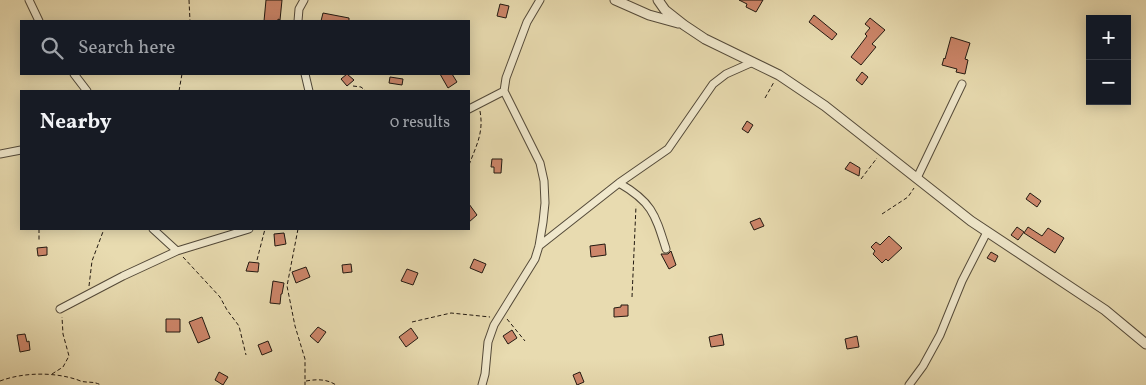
<!DOCTYPE html>
<meta charset="utf-8">
<style>
body{margin:0;font-family:Vollkorn,serif;background:#20242c;color:#f1f3f6}
.controls{position:absolute;right:15px;top:15px;display:grid;overflow:hidden;border-radius:0px;box-shadow:0 2px 12px #0003}
.controls button{width:45px;height:45px;display:grid;place-items:center;padding:0;border:0;border-bottom:1px solid #363941;background:#171b24;color:#f1f3f6;font:25px sans-serif}
.list{margin:0;padding:0;list-style:none}
h2{display:flex;justify-content:space-between;align-items:center;height:65px;margin:0;padding:0 20px;font-size:21px}
h2 small{font-size:16px;font-weight:400;color:#9ea1a6}
.icon{flex:none;width:28px;height:28px;fill:none;stroke:currentColor;stroke-width:2;stroke-linecap:round;stroke-linejoin:round}
.map{position:relative;flex:none;width:1146px;height:385px;overflow:hidden}
.search{position:absolute;background:#171b24;box-shadow:0 2px 12px #0003;left:20px;top:20px;width:450px;height:55px;display:flex;align-items:center;gap:12px;box-sizing:border-box;padding:0 18px;border-radius:0px;color:#9ea1a6;font-size:19px}
.panel{position:absolute;background:#171b24;box-shadow:0 2px 12px #0003;left:20px;top:90px;width:450px;height:140px;border-radius:0px}
.map>svg:first-child{display:block}
.building{fill:#cd866a;stroke:#221911}
.lines{fill:none;stroke-linecap:round;stroke-linejoin:round}
.minor-casing{stroke:#544a39;stroke-width:9}
.tertiary-casing{stroke:#544a39;stroke-width:11}
.path{stroke:#221911;stroke-width:1;stroke-dasharray:4 2.5;stroke-linecap:butt}
.minor{stroke:#f0e8cc;stroke-width:7}
.tertiary{stroke:#f0e8cc;stroke-width:9}
</style>
<div class="map">
<svg width="1146" height="385" viewBox="0 0 1146 385">
<rect width="100%" height="100%" fill="#e8dbb0"/>
<filter id="stains"><feTurbulence type="fractalNoise" baseFrequency=".004" numOctaves="4"/><feColorMatrix values="0 0 0 0 .2 0 0 0 0 .09 0 0 0 0 .02 0 0 0 .5 -.17"/></filter>
<radialGradient id="worn" r=".72"><stop offset=".6" stop-color="#630" stop-opacity="0"/><stop offset="1" stop-color="#630" stop-opacity=".3"/></radialGradient>
<path class="building" d="M266,0H282L280,20L278,19V21H264Z
M739,0H763L756,12L746,7L747,4Z
M500,4L509,6L506,18L497,16Z
M323,13L349,18V21H321Z
M814,15L837,34L832,40L809,22Z
M870,18L885,30L872,44L876,47L861,65L851,57L867,36L865,34L870,28L865,24Z
M951,37L970,43L965,59L968,60L965,74L956,72L957,69L942,65L944,58L945,59Z
M862,72L868,77L862,85L856,80Z
M347,74L354,80L347,86L341,79Z
M440,74H452L457,82L448,88Z
M390,77L403,79L402,85L389,83Z
M747,121L753,125L748,133L742,129Z
M492,159H502L501,173H494V167H491Z
M850,162L860,168L859,176L845,169Z
M1030,193L1041,201L1037,207L1026,199Z
M469,204L477,215L469,222Z
M760,218L764,226L754,230L750,222Z
M1017,227L1024,232L1018,240L1011,235Z
M1028,227L1042,236L1048,228L1064,238L1055,253L1024,233Z
M284,233L286,244L275,246L274,234Z
M889,236L902,248L888,261L886,259L882,263L873,254L875,251L871,247L876,242L880,245Z
M605,244L606,255L591,257L590,246Z
M47,247V255L38,256L37,248Z
M671,251L676,265L669,269L661,254H668Z
M991,252L998,256L995,262L987,258Z
M474,259L486,264L482,273L470,268Z
M249,262L259,263L258,272L246,271Z
M351,264L352,272L343,273L342,265Z
M306,267L310,277L296,283L292,272Z
M407,269L418,273L413,285L401,281Z
M273,281L284,283L282,294H281L280,304L270,303Z
M621,305H628V316L614,317V308L621,307Z
M202,317L210,338L198,343L189,322Z
M166,319H180V332H166Z
M318,327L326,332L318,343L310,336Z
M411,328L418,338L406,347L399,337Z
M512,330L517,338L508,344L503,336Z
M25,334L27,342L29,341L30,350L20,352L17,335Z
M722,334L724,345L711,347L709,337Z
M857,336L859,347L847,349L845,339Z
M268,341L272,351L262,355L258,345Z
M219,372L228,377L223,385L215,380Z
M580,372L584,382L577,385L573,375Z"/>
<g class="lines">
<g class="minor-casing">
<path id="minor" d="M29,0L39,21
M298,21L299,9L304,0
M74,74L87,91
M305,74L309,91
M469,109L504,91
M0,154L21,150
M917,178L962,84
M619,183C652,202 655,214 666,249
M153,229L177,251
M539,246L619,183L668,149L713,84L726,74L753,62
M60,309L123,276L177,251L249,229
M482,385L485,374L488,342L494,325L535,259L539,246L543,222L545,203L544,181L540,163L504,91L506,78L527,22L540,0
M909,385L923,366L940,335L962,281L987,232"/>
</g>
<g class="tertiary-casing">
<path id="tertiary" d="M615,0L649,15L678,23
M658,0L665,10L684,25L705,39L779,75L825,106L971,221L1105,310L1146,344"/>
</g>
<path class="path" d="M189,0L190,21
M353,86L361,87L366,91
M179,91L182,74
M765,98L774,82
M469,165C476,146 484,133 480,111
M861,179L877,158
M882,214L908,197L914,188
M39,229V242
M298,229L287,286L295,326L305,359V385
M183,257L220,297L227,310L239,326L246,355
M257,260L265,229
M89,286L92,261L104,229
M632,297L636,206
M507,319L525,341
M412,322L451,313L490,317
M52,374L63,367L69,356L63,334L62,317
M0,381C24,372 55,372 78,380C86,384 91,380 101,385
M306,381C317,379 327,379 336,385"/>
<use href="#minor" class="minor"/>
<use href="#tertiary" class="tertiary"/>
</g>
<rect width="100%" height="100%" filter="url(#stains)"/>
<rect width="100%" height="100%" fill="url(#worn)"/>
</svg>
<div class="controls">
<button>+</button>
<button>−</button>
</div>
<div class="search"><svg class="icon" aria-label="search" viewBox="0 0 24 24"><circle cx="10" cy="10" r="6"/><path d="M15 15l6 6"/></svg>Search here</div>
<section class="panel">
<h2>Nearby<small>0 results</small></h2>
<ul class="list">
</ul>
</section>
</div>
